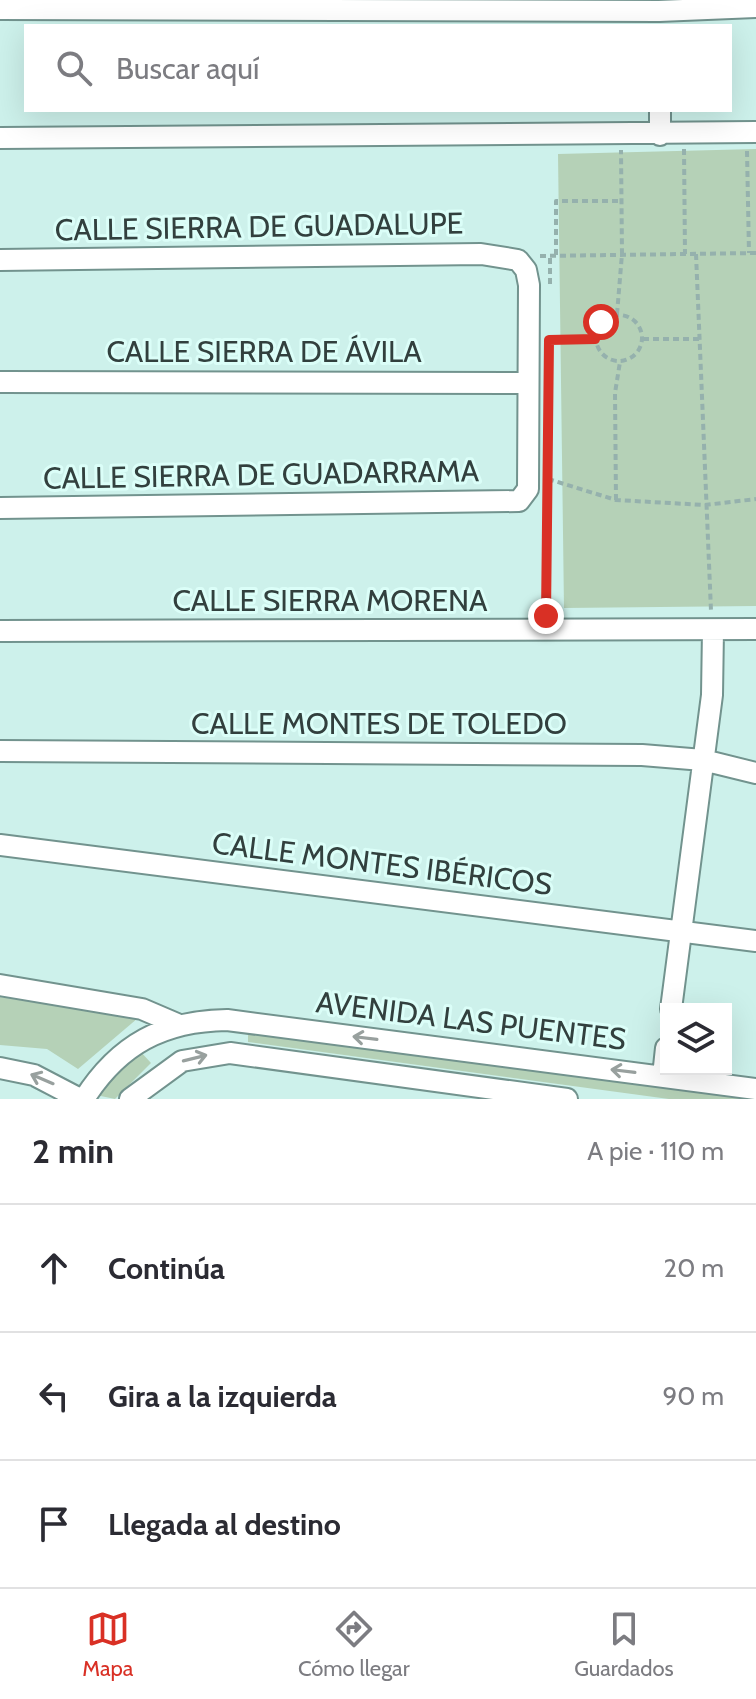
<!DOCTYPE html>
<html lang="es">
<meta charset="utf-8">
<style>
body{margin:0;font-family:Cabin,sans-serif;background:#f2f2f3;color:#2b2b33}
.controls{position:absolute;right:24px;bottom:24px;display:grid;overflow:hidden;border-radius:0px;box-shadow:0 8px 32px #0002}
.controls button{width:72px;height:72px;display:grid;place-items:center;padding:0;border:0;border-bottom:2px solid #e1e1e2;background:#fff;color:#2b2b33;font:40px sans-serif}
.stop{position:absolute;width:24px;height:24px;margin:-18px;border:6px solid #d93025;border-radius:50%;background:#fff}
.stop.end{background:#d93025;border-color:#fff;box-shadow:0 2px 8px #0008}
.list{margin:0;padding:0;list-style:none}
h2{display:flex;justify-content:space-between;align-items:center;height:104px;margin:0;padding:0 32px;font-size:34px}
h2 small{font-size:26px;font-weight:400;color:#7c7c81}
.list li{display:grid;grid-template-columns:52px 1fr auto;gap:24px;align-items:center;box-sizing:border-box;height:128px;padding:0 32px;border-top:2px solid #e1e1e2}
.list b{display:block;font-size:30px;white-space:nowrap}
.list em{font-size:26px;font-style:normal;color:#7c7c81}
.icon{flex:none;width:44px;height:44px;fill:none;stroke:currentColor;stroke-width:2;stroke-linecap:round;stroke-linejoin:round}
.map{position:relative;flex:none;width:756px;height:1099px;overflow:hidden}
.search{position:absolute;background:#fff;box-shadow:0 8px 32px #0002;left:24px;right:24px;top:24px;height:88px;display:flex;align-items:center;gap:20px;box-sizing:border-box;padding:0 28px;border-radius:0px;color:#7c7c81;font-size:30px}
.sheet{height:488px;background:#fff}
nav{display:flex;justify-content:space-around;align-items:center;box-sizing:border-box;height:112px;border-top:2px solid #e1e1e2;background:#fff;font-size:22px;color:#7c7c81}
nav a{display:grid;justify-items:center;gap:4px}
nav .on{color:#d93025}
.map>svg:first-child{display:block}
.green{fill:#b5d1b7}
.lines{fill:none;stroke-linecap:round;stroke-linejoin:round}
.minor-casing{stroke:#72938e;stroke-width:24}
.path{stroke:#95b1ad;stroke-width:4;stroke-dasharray:6 4;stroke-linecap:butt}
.minor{stroke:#fff;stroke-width:20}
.oneway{stroke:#98a09e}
.route{stroke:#d93025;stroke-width:10}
.labels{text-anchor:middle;stroke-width:6;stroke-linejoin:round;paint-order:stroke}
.street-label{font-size:30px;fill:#32403e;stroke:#dbfef8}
</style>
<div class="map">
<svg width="756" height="1099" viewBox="0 0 756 1099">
<rect width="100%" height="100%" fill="#cdf1eb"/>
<path class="green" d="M756,149V606L564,608L558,154Z
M0,997L138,1018L78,1069L47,1049L0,1045Z
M248,1024L744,1092V1099H669L248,1042Z
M140,1051L151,1063L115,1099L96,1095L106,1077Z"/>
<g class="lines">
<g class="minor-casing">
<path id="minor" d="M0,9L659,11L756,7
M660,110V135
M0,138L756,132
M0,260L481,254L518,260L526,270L529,285L528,489L519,501L0,508
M0,382L527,383
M0,631L756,629
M0,751L642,755L703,760L756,773
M0,845L756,941
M0,985L142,1009L177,1024
M671,1009L712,695L713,630
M0,1068L34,1075L80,1099
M663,1076L666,1048
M84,1099C119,1044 163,1021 227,1020L756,1089
M130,1099L182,1061L230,1053L567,1099"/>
</g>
<path class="path" d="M684,149L685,254
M747,151L749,253
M696,254L711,611
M556,255V201H621
M540,256L756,253
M550,284V255
M617,314L622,254L621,150
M596 338a23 23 0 1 1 46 0a23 23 0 1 1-46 0Z
M643,339H699
M549,340L595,339
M548,479L616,500L705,505L756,499
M616,500L615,393L620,362
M546,612L548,493"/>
<use href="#minor" class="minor"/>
</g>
<defs><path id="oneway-shaft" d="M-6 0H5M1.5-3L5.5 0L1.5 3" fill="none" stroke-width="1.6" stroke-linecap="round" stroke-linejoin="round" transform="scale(2)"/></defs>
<g class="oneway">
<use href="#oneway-shaft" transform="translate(365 1038) rotate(-173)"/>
<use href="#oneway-shaft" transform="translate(195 1058) rotate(-14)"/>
<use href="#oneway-shaft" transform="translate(623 1071) rotate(-173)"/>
<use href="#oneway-shaft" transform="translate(42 1079) rotate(-157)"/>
</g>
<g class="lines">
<path class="route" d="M546,616L549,340L595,339L601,322"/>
</g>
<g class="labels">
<g class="street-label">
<text transform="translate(259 227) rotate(-1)" y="10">CALLE SIERRA DE GUADALUPE</text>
<text x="264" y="362">CALLE SIERRA DE ÁVILA</text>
<text transform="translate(261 475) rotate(-1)" y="10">CALLE SIERRA DE GUADARRAMA</text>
<text x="330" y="611">CALLE SIERRA MORENA</text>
<text x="379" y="734">CALLE MONTES DE TOLEDO</text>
<text transform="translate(382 864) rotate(7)" y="10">CALLE MONTES IBÉRICOS</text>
<text transform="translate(471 1021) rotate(7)" y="10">AVENIDA LAS PUENTES</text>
</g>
</g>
</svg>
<div class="controls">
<button><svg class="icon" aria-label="layers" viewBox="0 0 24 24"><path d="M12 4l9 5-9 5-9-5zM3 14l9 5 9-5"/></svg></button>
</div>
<div class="stop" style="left:601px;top:322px"></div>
<div class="stop end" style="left:546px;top:616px"></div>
<div class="search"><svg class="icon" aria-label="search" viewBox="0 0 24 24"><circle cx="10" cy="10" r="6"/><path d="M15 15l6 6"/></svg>Buscar aquí</div>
</div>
<section class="sheet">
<h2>2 min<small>A pie · 110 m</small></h2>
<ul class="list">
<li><svg class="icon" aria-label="ahead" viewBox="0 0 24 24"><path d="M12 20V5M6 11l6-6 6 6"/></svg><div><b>Continúa</b></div><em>20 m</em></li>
<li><svg class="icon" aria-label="left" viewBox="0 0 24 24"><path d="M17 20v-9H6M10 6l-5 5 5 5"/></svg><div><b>Gira a la izquierda</b></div><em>90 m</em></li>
<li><svg class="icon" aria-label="arrive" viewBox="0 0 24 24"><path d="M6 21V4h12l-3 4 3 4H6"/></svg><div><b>Llegada al destino</b></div></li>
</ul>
</section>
<nav>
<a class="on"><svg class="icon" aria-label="map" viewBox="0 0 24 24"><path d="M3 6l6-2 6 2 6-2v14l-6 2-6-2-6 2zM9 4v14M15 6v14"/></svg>Mapa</a>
<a><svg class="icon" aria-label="directions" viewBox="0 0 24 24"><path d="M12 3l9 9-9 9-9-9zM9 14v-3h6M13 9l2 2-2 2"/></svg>Cómo llegar</a>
<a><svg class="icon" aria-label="saved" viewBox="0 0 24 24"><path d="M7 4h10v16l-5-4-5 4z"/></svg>Guardados</a>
</nav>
